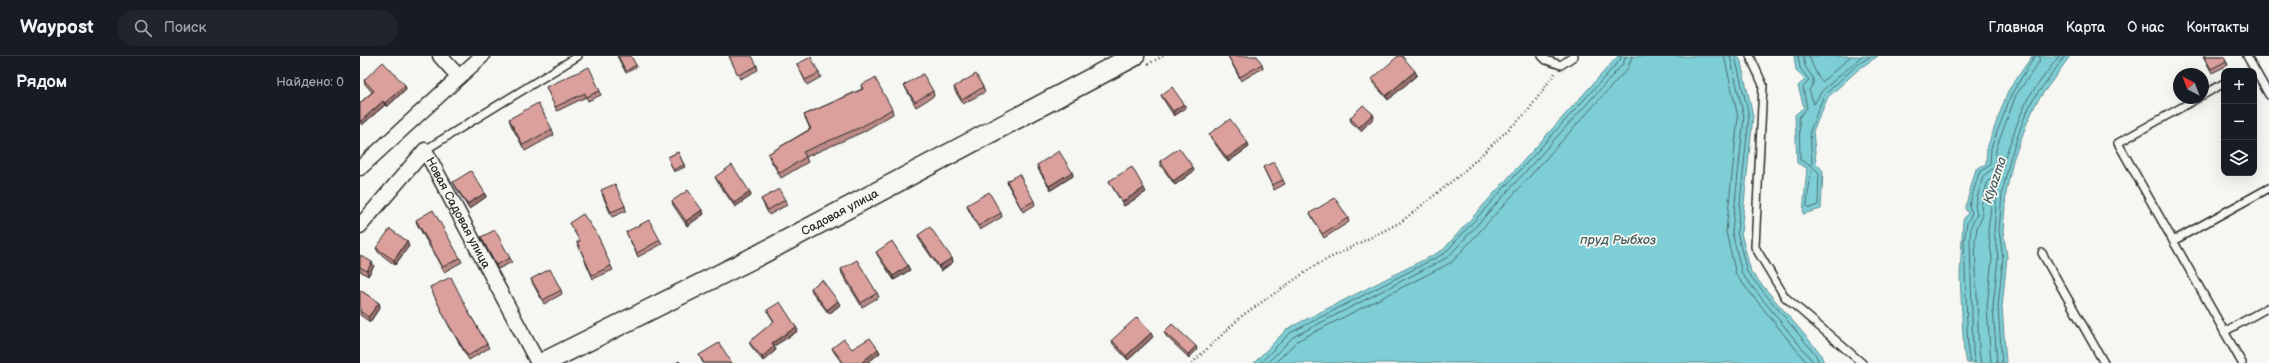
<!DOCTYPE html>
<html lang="ru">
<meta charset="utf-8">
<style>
body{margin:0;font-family:"Balsamiq Sans",sans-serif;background:#20242c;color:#f1f3f6}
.controls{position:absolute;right:12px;top:12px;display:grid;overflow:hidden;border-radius:8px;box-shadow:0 4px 16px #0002}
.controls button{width:36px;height:36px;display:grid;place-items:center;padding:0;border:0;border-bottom:1px solid #363941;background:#171b24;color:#f1f3f6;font:20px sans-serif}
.compass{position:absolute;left:1813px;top:12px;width:36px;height:36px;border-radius:50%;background:#171b24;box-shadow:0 4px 16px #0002;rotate:318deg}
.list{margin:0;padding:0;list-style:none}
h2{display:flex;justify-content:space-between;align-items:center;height:52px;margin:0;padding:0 16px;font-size:17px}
h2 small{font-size:13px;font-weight:400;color:#9ea1a6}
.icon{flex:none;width:22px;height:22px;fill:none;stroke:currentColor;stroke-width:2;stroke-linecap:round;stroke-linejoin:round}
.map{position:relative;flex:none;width:1909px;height:307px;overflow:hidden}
header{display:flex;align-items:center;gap:24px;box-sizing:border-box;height:56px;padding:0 20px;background:#171b24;border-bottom:1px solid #363941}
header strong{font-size:19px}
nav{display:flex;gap:22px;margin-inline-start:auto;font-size:14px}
.search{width:280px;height:36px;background:#20242c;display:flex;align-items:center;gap:10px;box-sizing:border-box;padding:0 14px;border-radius:16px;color:#9ea1a6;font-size:15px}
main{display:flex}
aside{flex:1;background:#171b24}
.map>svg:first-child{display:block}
.water{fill:#7dced5;stroke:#5c8d91}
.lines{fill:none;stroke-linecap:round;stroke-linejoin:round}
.shore{stroke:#4c6c6f;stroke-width:1}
.lane-casing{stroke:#2b2b2b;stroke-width:10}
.street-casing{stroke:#2b2b2b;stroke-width:17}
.secondary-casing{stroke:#2b2b2b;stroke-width:23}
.path{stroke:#2b2b2b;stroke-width:2.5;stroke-dasharray:1 3;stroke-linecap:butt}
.lane{stroke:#f6f6f2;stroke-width:7}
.street{stroke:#f6f6f2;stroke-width:14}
.secondary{stroke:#f6f6f2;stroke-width:20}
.wall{fill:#bc8a86;stroke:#2b2b2b}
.shaded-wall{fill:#99706d;stroke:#2b2b2b}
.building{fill:#dba09c;stroke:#2b2b2b}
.labels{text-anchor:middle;stroke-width:3.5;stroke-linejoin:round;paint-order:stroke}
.street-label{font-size:12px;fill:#2b2b2b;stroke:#f6f6f2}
.water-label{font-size:13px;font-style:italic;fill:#445c5e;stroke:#f6f6f2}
</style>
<header>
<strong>Waypost</strong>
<div class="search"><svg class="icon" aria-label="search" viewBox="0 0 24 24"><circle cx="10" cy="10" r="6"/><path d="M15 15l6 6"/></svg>Поиск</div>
<nav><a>Главная</a><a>Карта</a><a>О нас</a><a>Контакты</a></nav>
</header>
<main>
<aside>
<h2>Рядом<small>Найдено: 0</small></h2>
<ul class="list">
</ul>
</aside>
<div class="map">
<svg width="1909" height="307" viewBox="0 0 1909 307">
<rect width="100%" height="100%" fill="#f6f6f2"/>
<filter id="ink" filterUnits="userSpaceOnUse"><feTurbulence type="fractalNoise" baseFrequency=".025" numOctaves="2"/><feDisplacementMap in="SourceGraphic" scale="8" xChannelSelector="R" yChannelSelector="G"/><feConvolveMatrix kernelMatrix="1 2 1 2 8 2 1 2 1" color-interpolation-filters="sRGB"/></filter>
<g filter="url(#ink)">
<path class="water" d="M1258,0H1378L1381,6L1393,60L1381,177L1391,216L1460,297L1464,307H894L927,273L1083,194Z
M1434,0H1518L1500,12L1468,41L1453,75L1456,107L1463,115L1461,153L1443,158L1447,112L1437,107L1435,59L1444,51L1438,30L1445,24L1436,14Z
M1672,0H1710L1676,47L1667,67L1653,104L1646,137L1643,175L1647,201L1642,251L1646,307H1607L1604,298L1600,220L1603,164L1608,157L1605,152L1616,113L1626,108L1627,92L1648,35Z"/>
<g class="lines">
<path class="shore" d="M1364,0L1378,61L1366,176L1376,219L1447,307
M1370,0L1384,61L1372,176L1382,218L1454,307
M1375,0L1389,60L1377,176L1387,216L1456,299L1459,307
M1438,0L1440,12L1449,24L1443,32L1447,52L1439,61L1440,104L1450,109L1452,107L1450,75L1464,39L1497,9L1511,0
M1443,0L1445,10L1453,22V28L1449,34L1454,48L1462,35L1502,0
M1449,0C1450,4 1459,24 1462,26L1491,0
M1452,110L1459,117L1458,149L1449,152L1447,150Z
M900,307L930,277L1085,197L1260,4L1261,0
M907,307L933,281L1088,201L1263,8L1266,0
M915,307L937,285L1092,206L1268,12L1272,0
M1610,307L1608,297L1604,184L1607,167L1612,157L1609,150L1619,117L1630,109L1631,92L1652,37L1675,0
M1615,307L1613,297L1610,184L1611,170L1617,158L1615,150L1623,120L1635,111L1636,93L1656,39L1679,6L1680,0
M1621,307L1619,295L1615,185L1617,172L1623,159L1621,149L1628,125L1632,123L1634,125L1628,175L1632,202L1627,251L1631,307
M1637,307L1633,251L1638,202L1634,175L1637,136L1645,101L1659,63L1668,42L1699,0
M1642,307L1638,251L1643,202L1639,175L1642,137L1650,103L1663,65L1672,45L1705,0"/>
<g class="lane-casing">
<path id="lane" d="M1182,0L1186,4L1201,9L1214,0
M1390,0L1403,29L1395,191L1425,241L1502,307
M1887,0L1909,39
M1843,39L1864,27
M1838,42L1758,87L1882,307
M65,94L218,0
M1813,185L1909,132
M1682,197L1744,307
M1864,276L1909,251"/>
</g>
<g class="street-casing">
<g id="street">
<path d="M80,0L99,21"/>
<path d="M0,112L122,0"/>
<path id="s1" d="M0,170L65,94L178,307"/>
</g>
</g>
<g class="secondary-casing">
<g id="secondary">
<path id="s2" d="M183,307L399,199L774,0"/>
</g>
</g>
<path class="path" d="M788,8L803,0
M832,307L883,259L956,209L1041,166L1101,118L1168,55L1195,17"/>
<use href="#lane" class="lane"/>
<use href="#street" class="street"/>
<use href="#secondary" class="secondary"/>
</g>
<path class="wall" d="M257,0L276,9L277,11L266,17Z
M369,0L397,10L398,14L380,23Z
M868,0L902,8L903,12L881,25Z
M1843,0H1864L1868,9L1852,17Z
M437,8L459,17L461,21L447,29Z
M1057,19L1028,44L1013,27L1012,23Z
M4,24L45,29L46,33L27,51L25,49L2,69L0,67V47L12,36L5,28Z
M501,29L532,53L533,58L503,76L446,101L448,106L421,122L410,103L408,98L450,73L444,59L502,33Z
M544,29L573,35L574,40L556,51L546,33Z
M186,31L240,35L241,39L228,45L226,41L197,55Z
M594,31H623L625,36L603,48L595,35Z
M801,39L826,52L814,60L803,43Z
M1013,58L1014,62L1001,75L991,66L990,62Z
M149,63L192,73L194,79L165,95L151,69Z
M849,78L889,91L868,106L851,82Z
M318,96L325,111L314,116L308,101Z
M800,105L834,115L815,129L801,110Z
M677,109L712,116L713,120L691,134L678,113Z
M903,111L923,124L925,128L914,134Z
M355,121L390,136L391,140L375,151L357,125Z
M647,125L674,145L675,149L663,156L648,129Z
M749,125L786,136L764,150L751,129Z
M93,126L125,137L126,141L109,153L95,130Z
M242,138L265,150L266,155L252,161Z
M401,143L425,144L427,149L409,159Z
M312,145L342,154L344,158L327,170L313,149Z
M607,149L641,157L642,161L620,174L608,153Z
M950,157L988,162L989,166L964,182L952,161Z
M56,164L100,202L102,206L84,216L57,168Z
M209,167L251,210L253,214L233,223L217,186L220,185L211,170Z
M266,176L300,184L302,188L278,201L268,180Z
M558,179L592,202L593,206L581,215L559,183Z
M121,181L150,202L152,206L138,213L123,185Z
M49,190L35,209L18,196L16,192Z
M516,196L550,214L534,224L518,200Z
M0,199L14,210L8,220L0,215Z
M481,213L517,237L519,241L502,251L482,218Z
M171,223L201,234L202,238L184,248L173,228Z
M70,231L109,257L127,288L129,292L109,304L89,270Z
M451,232L480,249L469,258L452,236Z
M0,234L19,247L20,251L10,266L0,259Z
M407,254L436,271L438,275L414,290L416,294L403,305L391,290L389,286L414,266L409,258Z
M804,276L837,294L829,302L806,280Z
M793,281L768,304L753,288L752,284Z
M472,292L492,293H518L520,297L507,307H482L474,296Z
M339,299L372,307H343Z"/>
<path class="shaded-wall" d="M1055,15L1057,19L1028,44L1026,40Z
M45,29L46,33L27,51L25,47Z
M23,45L25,49L2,69L1,65Z
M824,48L826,52L814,60L813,55Z
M1013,58L1014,62L1001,75L999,71Z
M888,87L889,91L868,106L867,102Z
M833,111L834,115L815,129L813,125Z
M712,116L713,120L691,134L689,130Z
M784,132L786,136L764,150L762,146Z
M390,136L391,140L375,151L374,147Z
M125,137L126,141L109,153L107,148Z
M342,154L344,158L327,170L326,165Z
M47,185L49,190L35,209L34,204Z
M592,202L593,206L581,215L579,210Z
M12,206L14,210L8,220L7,215Z
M548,210L550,214L534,224L533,220Z
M478,245L480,249L469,258L467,254Z
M19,247L20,251L10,266L8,261Z
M436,271L438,275L414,290L416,294L403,305L402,301L412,287Z
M791,277L793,281L768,304L766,300Z
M836,290L837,294L829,302L828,298Z
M518,293L520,297L507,307H501Z"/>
<path class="building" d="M258,0H271L276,9L266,15Z
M369,0H392L397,10L378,19Z
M868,0H897L902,8L880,21Z
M1038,0H1042L1055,15L1026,40L1012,23Z
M1844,0H1864L1866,5L1851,13Z
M451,1L459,17L445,24L437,8Z
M23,6L45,29L25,47L23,45L1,65L0,64V47L14,35L4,24Z
M229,11L240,35L226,41L225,37L195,51L186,31Z
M563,18L573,35L555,46L544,29Z
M616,18L623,31L602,44L594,31Z
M515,22L532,53L501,71L443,96L446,101L420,117L408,98L451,73L444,59L503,33L501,29Z
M812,31L824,48L813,55L801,39Z
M178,47L192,73L163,89L149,63Z
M1003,49L1013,58L999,71L990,62Z
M870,63L888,87L867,102L849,78Z
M819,92L833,111L813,125L800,105Z
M699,95L712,116L689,130L677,109Z
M318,96L324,109L313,114L308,101Z
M914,106L923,124L912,129L903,111Z
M372,109L390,136L374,147L355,121Z
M772,111L784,132L762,146L749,125Z
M111,115L125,137L107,148L93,126Z
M659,118L674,145L661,152L647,125Z
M255,128L265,150L251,156L241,134Z
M419,133L425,144L408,154L401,143Z
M328,134L342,154L326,165L312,145Z
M629,136L641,157L618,170L607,149Z
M975,142L988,162L962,178L950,157Z
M73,154L100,202L83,211L56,164Z
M223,158L238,180L251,210L232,219L217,186L220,185L209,167Z
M289,164L300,184L277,197L266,176Z
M570,171L592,202L579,210L558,179Z
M30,173L47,185L34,204L16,192Z
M135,174L150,202L136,209L121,181Z
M532,185L548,210L533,220L516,196Z
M0,199L12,206L7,215L0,211Z
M497,204L517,237L501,247L481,213Z
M190,213L201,234L183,244L171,223Z
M91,221L109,257L127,288L108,300L87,266L70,231Z
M462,224L478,245L467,254L451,232Z
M0,234L19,247L8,261L0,255Z
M420,246L436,271L412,287L414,290L402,301L389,286L414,265L407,254Z
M777,261L791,277L766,300L752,284Z
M812,268L836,290L828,298L804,276Z
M510,282L518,293L501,307H484L472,292L484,283L492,293Z
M359,287L372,307H344L339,299Z
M319,305L321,307H316Z"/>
</g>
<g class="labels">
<g class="street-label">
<text dy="4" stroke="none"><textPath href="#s1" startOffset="171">Новая Садовая улица</textPath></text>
<text dy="4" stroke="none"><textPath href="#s2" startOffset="333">Садовая улица</textPath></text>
</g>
<g class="water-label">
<text transform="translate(1634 124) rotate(-72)" y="5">Klyazma</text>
<text x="1258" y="188">пруд Рыбхоз</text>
</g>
</g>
</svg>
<div class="controls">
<button>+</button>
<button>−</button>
<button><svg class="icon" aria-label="layers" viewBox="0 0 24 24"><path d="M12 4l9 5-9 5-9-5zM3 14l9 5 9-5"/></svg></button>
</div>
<svg class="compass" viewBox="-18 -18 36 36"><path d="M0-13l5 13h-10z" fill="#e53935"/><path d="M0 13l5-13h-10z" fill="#9ea1a6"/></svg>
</div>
</main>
